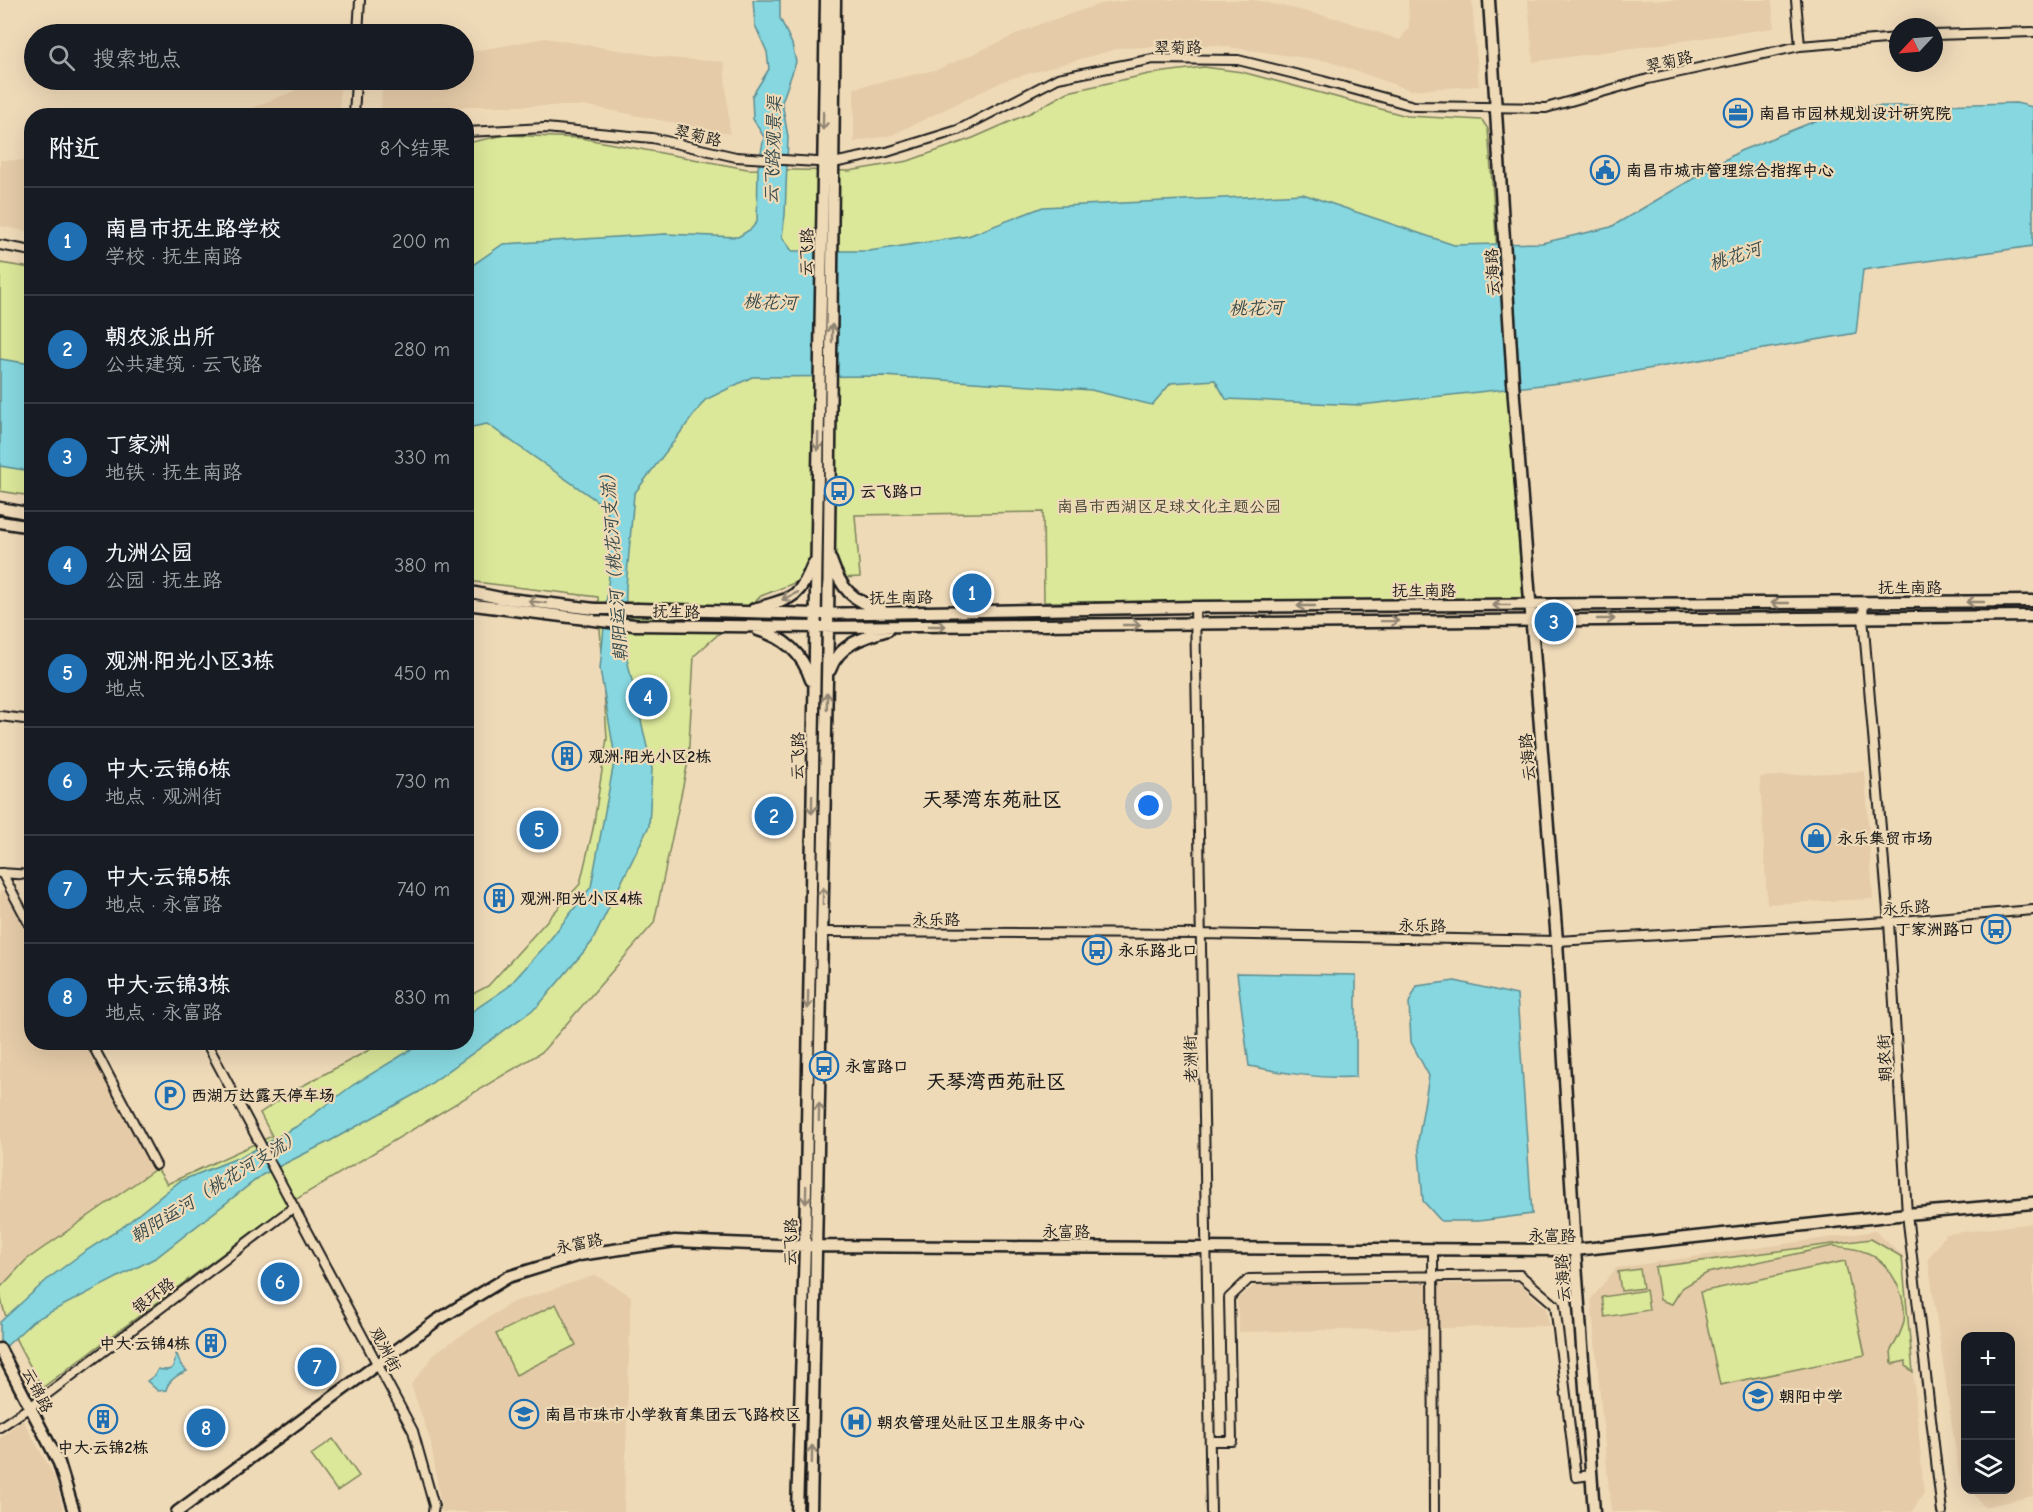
<!DOCTYPE html>
<html lang="zh">
<meta charset="utf-8">
<style>
body{margin:0;font-family:"Comic Neue","LXGW WenKai TC",sans-serif;background:#20242c;color:#f1f3f6}
.controls{position:absolute;right:18px;bottom:18px;display:grid;overflow:hidden;border-radius:12px;box-shadow:0 6px 24px #0002}
.controls button{width:54px;height:54px;display:grid;place-items:center;padding:0;border:0;border-bottom:2px solid #363941;background:#171b24;color:#f1f3f6;font:30px sans-serif}
.compass{position:absolute;left:1889px;top:18px;width:54px;height:54px;border-radius:50%;background:#171b24;box-shadow:0 6px 24px #0002;rotate:244deg}
.you{position:absolute;left:1149px;top:806px;width:21px;height:21px;margin:-15px;border:4px solid #fff;border-radius:50%;background:#1a73e8;box-shadow:0 0 0 9px #1a73e833}
.badge{display:grid;place-items:center;width:39px;height:39px;border-radius:50%;background:#1f6fb2;color:#fff;font-size:20px;font-weight:700}
.pin{position:absolute;translate:-50% -50%;border:3px solid #fff;box-shadow:0 2px 6px #0006}
.list{margin:0;padding:0;list-style:none}
h2{display:flex;justify-content:space-between;align-items:center;height:78px;margin:0;padding:0 24px;font-size:26px}
h2 small{font-size:20px;font-weight:400;color:#9ea1a6}
.list li{display:grid;grid-template-columns:39px 1fr auto;gap:18px;align-items:center;box-sizing:border-box;height:108px;padding:0 24px;border-top:2px solid #363941}
.list b{display:block;font-size:22px;white-space:nowrap}
.list p{margin:0;font-size:20px;white-space:nowrap;color:#9ea1a6}
.list em{font-size:20px;font-style:normal;color:#9ea1a6}
.icon{flex:none;width:33px;height:33px;fill:none;stroke:currentColor;stroke-width:2;stroke-linecap:round;stroke-linejoin:round}
.map{position:relative;flex:none;width:2033px;height:1512px;overflow:hidden}
.search{position:absolute;background:#171b24;box-shadow:0 6px 24px #0002;left:24px;top:24px;width:450px;height:66px;display:flex;align-items:center;gap:15px;box-sizing:border-box;padding:0 21px;border-radius:33px;color:#9ea1a6;font-size:22px}
.panel{position:absolute;background:#171b24;box-shadow:0 6px 24px #0002;left:24px;top:108px;width:450px;height:942px;border-radius:24px}
.map>svg:first-child{display:block}
.built{fill:#e5cba8}
.green{fill:#dbe799;stroke:#7c825a;stroke-width:1.5}
.water{fill:#86d7df;stroke:#5c8c91;stroke-width:1.5}
.lines{fill:none;stroke-linecap:round;stroke-linejoin:round}
.street-casing{stroke:#1c1c1c;stroke-width:12}
.secondary-casing{stroke:#1c1c1c;stroke-width:15}
.street{stroke:#efdab8;stroke-width:8}
.secondary{stroke:#efdab8;stroke-width:10}
.secondary-bridge-casing{stroke:#1c1c1c;stroke-width:15;stroke-linecap:butt}
.secondary-bridge{stroke:#efdab8;stroke-width:10}
.oneway{stroke:#908472}
.labels{text-anchor:middle;stroke-width:4.5;stroke-linejoin:round;paint-order:stroke}
.street-label{font-size:16px;fill:#1c1c1c;stroke:#efdab8}
.poi-label{font-size:16px;font-weight:bold;fill:#1c1c1c;stroke:#efdab8;text-anchor:start}
.park-label{font-size:16px;fill:#424535;stroke:#efdab8}
.water-label{font-size:18px;font-style:italic;fill:#364b4d;stroke:#efdab8}
.quarter-label{font-size:20px;font-weight:bold;fill:#1c1c1c;stroke:#efdab8}
</style>
<div class="map">
<svg width="2033" height="1512" viewBox="0 0 2033 1512">
<rect width="100%" height="100%" fill="#efdab8"/>
<filter id="ink" filterUnits="userSpaceOnUse"><feTurbulence type="fractalNoise" baseFrequency=".0167" numOctaves="2"/><feDisplacementMap in="SourceGraphic" scale="12" xChannelSelector="R" yChannelSelector="G"/><feConvolveMatrix kernelMatrix="1 2 1 2 8 2 1 2 1" color-interpolation-filters="sRGB"/></filter>
<g filter="url(#ink)">
<path class="built" d="M1132,0H1255L1340,19L1400,40L1409,27L1408,0H1472L1479,86L1410,90L1327,61L1214,45L1120,48L1006,80L892,135L854,142V88L939,69L1040,24L1100,4Z
M1528,0H1772L1774,28L1533,62Z
M545,38L668,58L724,62L730,134L588,106H467L431,115H381L382,80H464V53Z
M313,80H340V115H235L296,90Z
M0,160L31,161V232L0,226Z
M1865,771L1873,899L1767,904L1760,777Z
M0,891H10L31,933L32,1042L89,1043L163,1185L81,1228L0,1306Z
M2033,1223V1496L1984,1507L1971,1490H2010V1336H1966L1965,1483L1959,1474L1928,1259L1946,1234Z
M1875,1231L1903,1256L1924,1493L1912,1512H1611L1591,1299L1616,1268Z
M596,1275L631,1296L624,1512H442L431,1443L411,1385L436,1352L511,1303Z
M1519,1283L1546,1309L1549,1326L1239,1332L1237,1300L1255,1285Z
M23,1420L54,1476L64,1512H0V1438Z"/>
<path class="green" d="M1204,67L1242,72L1407,116L1482,120L1488,129L1523,600L1044,602L1043,512L855,515L860,577L802,580L761,596L694,656L688,762L654,923L542,1052L298,1198L42,1388C28,1360 0,1319 0,1288L26,1260L157,1168L167,1184L272,1136L260,1113L293,1091L382,1043L466,1042L467,997L488,986L580,884L593,829L607,738L598,597L467,581V143L505,135L581,138L747,169L849,171L908,161L973,138L1030,113L1068,92L1149,74Z
M0,263L31,268V496L0,491Z
M1871,1239L1902,1257L1913,1372L1906,1366V1361L1892,1364L1891,1350C1896,1342 1902,1331 1904,1321C1907,1295 1890,1261 1865,1252C1855,1248 1844,1247 1833,1246L1707,1273L1682,1288L1672,1304L1660,1300L1655,1267Z
M1845,1261L1865,1355L1720,1385L1700,1292Z
M1640,1269L1643,1288L1621,1291L1618,1272Z
M1646,1290L1649,1310L1605,1317L1602,1297Z
M556,1304L576,1345L516,1375L496,1334Z
M333,1439L359,1476L337,1491L311,1455Z"/>
<path class="water" d="M753,0H780V18L792,44L796,62L782,102L788,137L785,215L782,237L792,251H869L968,236L1043,207L1303,194L1454,245L1542,243L1611,227L1740,151L1850,107L2016,103L2033,107V246L1863,270L1856,333L1578,381L1360,405L1226,399L1215,380L1171,383L1152,405L1091,390L883,376L752,377L705,400L634,494L626,587L625,650L652,769L649,826L592,942L538,1006L419,1092L330,1141L262,1175L157,1257L33,1321L0,1352V1322L49,1278L84,1252L120,1229L180,1181L245,1155L299,1125L353,1085L422,1043L466,1042L467,1015L508,987L545,946L591,887L615,757L600,669L610,564L607,508L487,424L467,428V269L503,244L665,234L738,237L751,229L757,222L758,168L764,137L753,119L752,96L769,69L767,52L755,25Z
M0,359L31,364V471L0,466Z
M1237,973L1356,975V1077C1320,1079 1285,1073 1249,1066Z
M1455,981L1517,995L1532,1214L1479,1221H1441L1423,1201L1418,1141L1429,1076L1411,1042L1409,1003L1417,986Z
M176,1352L181,1365L187,1371C178,1374 168,1381 166,1390L158,1391L147,1381L155,1375L158,1369C174,1373 175,1366 176,1352Z"/>
<g class="lines">
<g class="street-casing">
<path id="street" d="M1796,0L1800,46
M358,34L360,0
M1934,35L2033,32
M354,116L356,80
M466,132L545,128L652,138L736,157L833,163L887,152L958,130L1058,78L1153,59L1238,60L1323,81L1414,106L1546,108L1648,79L1800,46L1898,38
M0,245L32,251
M1864,602L1863,617L1889,922L1907,1214L1942,1512
M1195,607L1211,1512
M0,716L32,720
M0,873L32,875
M2,873L32,929
M820,932L1201,934L1557,941L1889,922L2033,910
M91,1042L156,1165
M206,1042L413,1431L434,1506L433,1512
M1433,1249L1434,1512
M0,1427L30,1407L294,1207
M1210,1441H1232L1229,1298L1249,1279L1520,1275L1555,1305L1576,1477L1591,1475"/>
</g>
<g class="secondary-casing">
<path id="secondary" d="M1489,0L1514,398L1557,941L1575,1250L1594,1512
M0,508L32,514
M0,522L32,527
M831,560C840,587 853,603 881,608
M466,591L500,598L595,609
M466,604L634,625L815,627L2033,616
M638,609L815,614L1195,607L2033,601
M754,609C789,598 798,602 813,564
M758,630C785,638 802,653 811,680
M830,670C839,644 864,637 888,630
M0,1349L59,1463L74,1512
M177,1512L436,1321L508,1277L579,1255L675,1241L805,1246L1575,1250L1907,1214L2033,1203
M797,1512L805,1246L826,0
M811,1512L828,627L835,0"/>
</g>
<use href="#street" class="street"/>
<use href="#secondary" class="secondary"/>
<g class="secondary-bridge-casing">
<path id="secondary-bridge" d="M595,609H638"/>
</g>
<use href="#secondary-bridge" class="secondary-bridge"/>
</g>
<defs><path id="oneway-shaft" d="M-6 0H5M1.5-3L5.5 0L1.5 3" fill="none" stroke-width="1.6" stroke-linecap="round" stroke-linejoin="round" transform="scale(1.5)"/></defs>
<g class="oneway">
<use href="#oneway-shaft" transform="translate(823 121) rotate(91)"/>
<use href="#oneway-shaft" transform="translate(832 333) rotate(-90)"/>
<use href="#oneway-shaft" transform="translate(818 442) rotate(91)"/>
<use href="#oneway-shaft" transform="translate(790 596) rotate(155)"/>
<use href="#oneway-shaft" transform="translate(537 602) rotate(-173)"/>
<use href="#oneway-shaft" transform="translate(1975 602) rotate(180)"/>
<use href="#oneway-shaft" transform="translate(1780 603) rotate(180)"/>
<use href="#oneway-shaft" transform="translate(1501 605) rotate(180)"/>
<use href="#oneway-shaft" transform="translate(1306 606) rotate(180)"/>
<use href="#oneway-shaft" transform="translate(1606 619)"/>
<use href="#oneway-shaft" transform="translate(1390 621) rotate(-1)"/>
<use href="#oneway-shaft" transform="translate(1132 625)"/>
<use href="#oneway-shaft" transform="translate(937 626)"/>
<use href="#oneway-shaft" transform="translate(827 701) rotate(-89)"/>
<use href="#oneway-shaft" transform="translate(812 805) rotate(91)"/>
<use href="#oneway-shaft" transform="translate(823 896) rotate(-89)"/>
<use href="#oneway-shaft" transform="translate(808 1000) rotate(91)"/>
<use href="#oneway-shaft" transform="translate(819 1112) rotate(-89)"/>
<use href="#oneway-shaft" transform="translate(806 1195) rotate(91)"/>
<use href="#oneway-shaft" transform="translate(812 1454) rotate(-89)"/>
</g>
</g>
<defs>
<g id="office-ring" transform="scale(1.5)"><circle r="9.5" fill="#efdab8" stroke="#1f6fb2" stroke-width="1.5"/><path d="M-6-3h4V-5.5h4V-3h4V5H-6ZM-1-4.5V-3h2v-1.5ZM-6 0V1H6V0Z" fill="#1f6fb2"/></g>
<g id="civic-ring" transform="scale(1.5)"><circle r="9.5" fill="#efdab8" stroke="#1f6fb2" stroke-width="1.5"/><path d="M-.6-6.5H3V-4.5H.6V-3L4-1V1h2V6H-6V1h2V-1L-.6-3ZM-1.2 2.5V6h2.4V2.5Z" fill="#1f6fb2"/></g>
<g id="bus-ring" transform="scale(1.5)"><circle r="9.5" fill="#efdab8" stroke="#1f6fb2" stroke-width="1.5"/><path d="M-5-6H5V4H4V6H2V4H-2V6H-4V4H-5ZM-3.5-4V0h7V-4ZM-3.5 1.2v1.5H-2V1.2ZM2 1.2v1.5H3.5V1.2Z" fill="#1f6fb2"/></g>
<g id="building-ring" transform="scale(1.5)"><circle r="9.5" fill="#efdab8" stroke="#1f6fb2" stroke-width="1.5"/><path d="M-4-6H4V6H1V3H-1V6H-4ZM-2.5-4.3h1.7v1.8h-1.7ZM.8-4.3h1.7v1.8H.8ZM-2.5-1h1.7V.8h-1.7ZM.8-1h1.7V.8H.8Z" fill="#1f6fb2"/></g>
<g id="shop-ring" transform="scale(1.5)"><circle r="9.5" fill="#efdab8" stroke="#1f6fb2" stroke-width="1.5"/><path d="M-5-2.5h2.3a2.7 3.5 0 0 1 5.4 0H5L5.5 6h-11ZM-1.5-2.5h3a1.5 2.3 0 0 0-3 0Z" fill="#1f6fb2"/></g>
<g id="parking-ring" transform="scale(1.5)"><circle r="9.5" fill="#efdab8" stroke="#1f6fb2" stroke-width="1.5"/><path d="M-3.5-5.5H1a3.5 3.5 0 0 1 0 7H-1V5.5H-3.5ZM-1-3.4V-.6H.8a1.4 1.4 0 0 0 0-2.8Z" fill="#1f6fb2"/></g>
<g id="school-ring" transform="scale(1.5)"><circle r="9.5" fill="#efdab8" stroke="#1f6fb2" stroke-width="1.5"/><path d="M0-5L7-2L0 1L-7-2ZM-4 1L0 2.5L4 1V4Q0 6-4 4Z" fill="#1f6fb2"/></g>
<g id="hospital-ring" transform="scale(1.5)"><circle r="9.5" fill="#efdab8" stroke="#1f6fb2" stroke-width="1.5"/><path d="M-5-5h3v3.5h4V-5h3V5h-3V1.5h-4V5h-3Z" fill="#1f6fb2"/></g>
</defs>
<g fill-rule="evenodd">
<use href="#office-ring" x="1738" y="113"/>
<use href="#civic-ring" x="1605" y="170"/>
<use href="#bus-ring" x="839" y="491"/>
<use href="#building-ring" x="567" y="756"/>
<use href="#shop-ring" x="1816" y="838"/>
<use href="#building-ring" x="499" y="898"/>
<use href="#bus-ring" x="1996" y="929"/>
<use href="#bus-ring" x="1097" y="950"/>
<use href="#bus-ring" x="824" y="1066"/>
<use href="#parking-ring" x="170" y="1095"/>
<use href="#building-ring" x="211" y="1343"/>
<use href="#school-ring" x="1758" y="1396"/>
<use href="#school-ring" x="524" y="1414"/>
<use href="#building-ring" x="103" y="1419"/>
<use href="#hospital-ring" x="856" y="1422"/>
</g>
<g class="labels">
<g class="street-label">
<text transform="translate(1178 47) rotate(-1)" y="6">翠菊路</text>
<text transform="translate(1669 61) rotate(-13)" y="6">翠菊路</text>
<text transform="translate(698 135) rotate(13)" y="6">翠菊路</text>
<text transform="translate(806 252) rotate(-89)" y="6">云飞路</text>
<text transform="translate(1492 272) rotate(-93)" y="6">云海路</text>
<text x="1910" y="593">抚生南路</text>
<text x="1424" y="596">抚生南路</text>
<text transform="translate(901 597) rotate(-1)" y="6">抚生南路</text>
<text transform="translate(676 611) rotate(1)" y="6">抚生路</text>
<text transform="translate(797 756) rotate(-89)" y="6">云飞路</text>
<text transform="translate(1527 757) rotate(-95)" y="6">云海路</text>
<text transform="translate(1906 907) rotate(-4)" y="6">永乐路</text>
<text x="936" y="925">永乐路</text>
<text transform="translate(1422 925) rotate(1)" y="6">永乐路</text>
<text transform="translate(1884 1058) rotate(-93)" y="6">朝农街</text>
<text transform="translate(1190 1059) rotate(-91)" y="6">老洲街</text>
<text x="1066" y="1237">永富路</text>
<text x="1552" y="1241">永富路</text>
<text transform="translate(790 1242) rotate(-89)" y="6">云飞路</text>
<text transform="translate(579 1243) rotate(-12)" y="6">永富路</text>
<text transform="translate(1562 1278) rotate(-94)" y="6">云海路</text>
<text transform="translate(153 1295) rotate(-37)" y="6">银环路</text>
<text transform="translate(386 1349) rotate(62)" y="6">观洲街</text>
<text transform="translate(38 1390) rotate(63)" y="6">云锦路</text>
</g>
<g class="poi-label">
<text x="1759" y="119">南昌市园林规划设计研究院</text>
<text x="1626" y="176">南昌市城市管理综合指挥中心</text>
<text x="860" y="497">云飞路口</text>
<text x="588" y="762">观洲·阳光小区2栋</text>
<text x="1837" y="844">永乐集贸市场</text>
<text x="520" y="904">观洲·阳光小区4栋</text>
<text x="1975" y="935" text-anchor="end">丁家洲路口</text>
<text x="1118" y="956">永乐路北口</text>
<text x="845" y="1072">永富路口</text>
<text x="191" y="1101">西湖万达露天停车场</text>
<text x="190" y="1349" text-anchor="end">中大·云锦4栋</text>
<text x="1779" y="1402">朝阳中学</text>
<text x="545" y="1420">南昌市珠市小学教育集团云飞路校区</text>
<text x="877" y="1428">朝农管理处社区卫生服务中心</text>
<text x="103" y="1453" text-anchor="middle">中大·云锦2栋</text>
</g>
<g class="park-label">
<text x="1169" y="512">南昌市西湖区足球文化主题公园</text>
</g>
<g class="water-label">
<text transform="translate(773 150) rotate(-88)" y="6">云飞路观景渠</text>
<text transform="translate(1735 256) rotate(-18)" y="6">桃花河</text>
<text transform="translate(770 302) rotate(2)" y="6">桃花河</text>
<text transform="translate(1256 308) rotate(-1)" y="6">桃花河</text>
<text transform="translate(614 563) rotate(-94)" y="6">朝阳运河（桃花河支流）</text>
<text transform="translate(216 1186) rotate(-32)" y="6">朝阳运河（桃花河支流）</text>
</g>
<g class="quarter-label">
<text x="992" y="806">天琴湾东苑社区</text>
<text x="996" y="1088">天琴湾西苑社区</text>
</g>
</g>
</svg>
<div class="controls">
<button>+</button>
<button>−</button>
<button><svg class="icon" aria-label="layers" viewBox="0 0 24 24"><path d="M12 4l9 5-9 5-9-5zM3 14l9 5 9-5"/></svg></button>
</div>
<svg class="compass" viewBox="-18 -18 36 36"><path d="M0-13l5 13h-10z" fill="#e53935"/><path d="M0 13l5-13h-10z" fill="#9ea1a6"/></svg>
<div class="you"></div>
<div class="pin badge" style="left:972px;top:593px">1</div>
<div class="pin badge" style="left:774px;top:816px">2</div>
<div class="pin badge" style="left:1554px;top:622px">3</div>
<div class="pin badge" style="left:648px;top:697px">4</div>
<div class="pin badge" style="left:539px;top:830px">5</div>
<div class="pin badge" style="left:280px;top:1282px">6</div>
<div class="pin badge" style="left:317px;top:1367px">7</div>
<div class="pin badge" style="left:206px;top:1428px">8</div>
<div class="search"><svg class="icon" aria-label="search" viewBox="0 0 24 24"><circle cx="10" cy="10" r="6"/><path d="M15 15l6 6"/></svg>搜索地点</div>
<section class="panel">
<h2>附近<small>8个结果</small></h2>
<ul class="list">
<li><span class="badge">1</span><div><b>南昌市抚生路学校</b><p>学校 · 抚生南路</p></div><em>200 m</em></li>
<li><span class="badge">2</span><div><b>朝农派出所</b><p>公共建筑 · 云飞路</p></div><em>280 m</em></li>
<li><span class="badge">3</span><div><b>丁家洲</b><p>地铁 · 抚生南路</p></div><em>330 m</em></li>
<li><span class="badge">4</span><div><b>九洲公园</b><p>公园 · 抚生路</p></div><em>380 m</em></li>
<li><span class="badge">5</span><div><b>观洲·阳光小区3栋</b><p>地点</p></div><em>450 m</em></li>
<li><span class="badge">6</span><div><b>中大·云锦6栋</b><p>地点 · 观洲街</p></div><em>730 m</em></li>
<li><span class="badge">7</span><div><b>中大·云锦5栋</b><p>地点 · 永富路</p></div><em>740 m</em></li>
<li><span class="badge">8</span><div><b>中大·云锦3栋</b><p>地点 · 永富路</p></div><em>830 m</em></li>
</ul>
</section>
</div>
